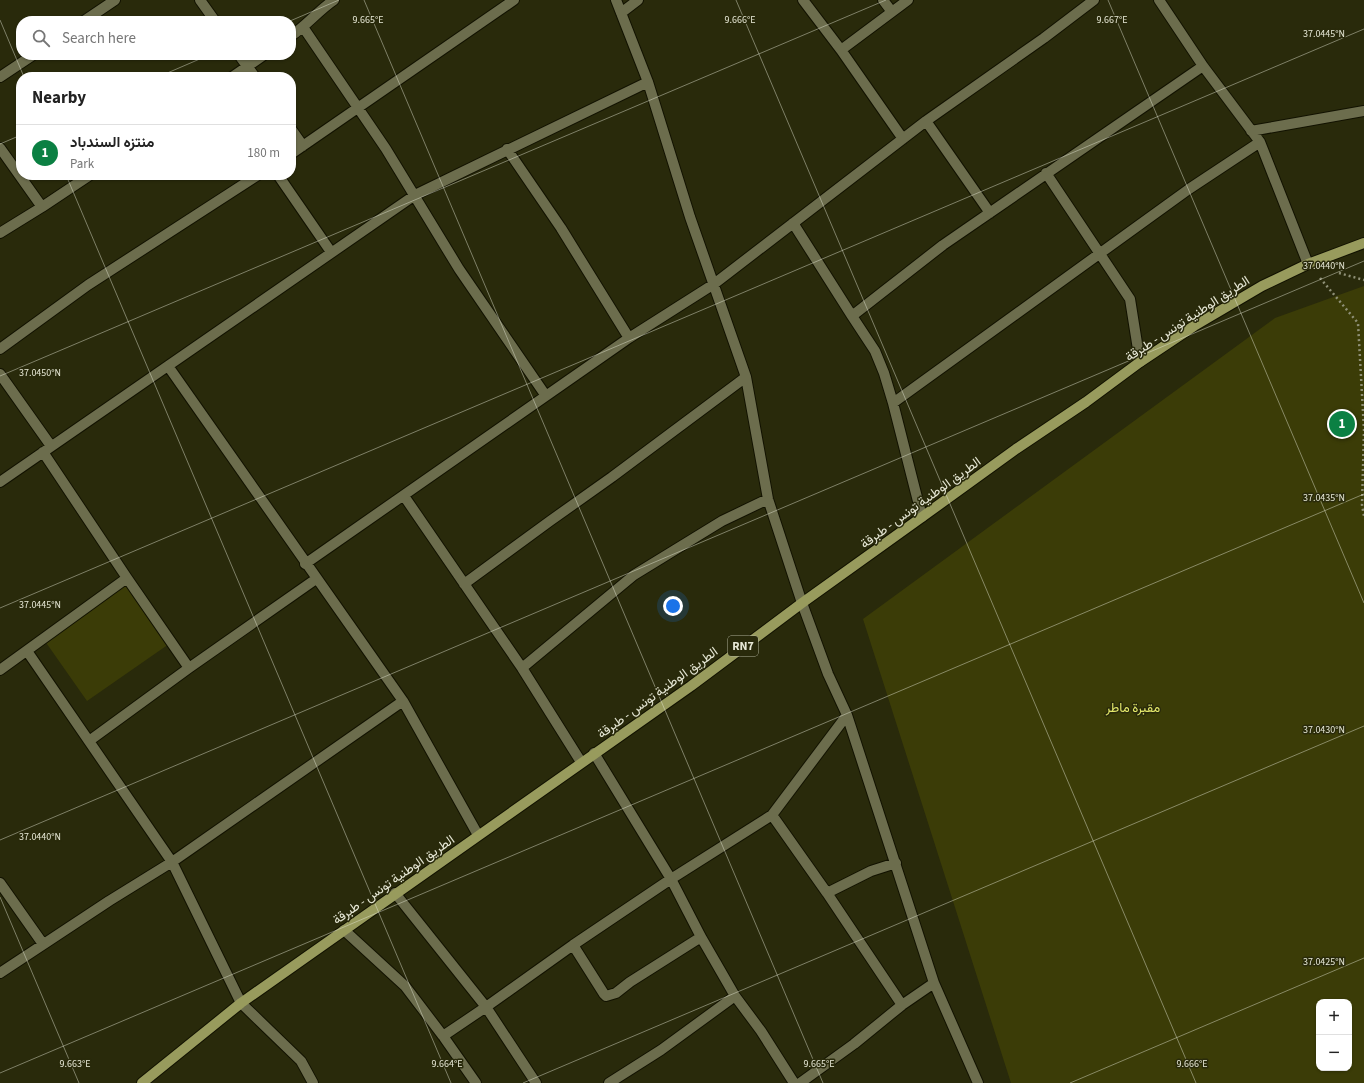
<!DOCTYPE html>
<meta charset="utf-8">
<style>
body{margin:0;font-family:"Source Sans 3",Vazirmatn,sans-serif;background:#f6f6f6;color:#222}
.controls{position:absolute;right:12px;bottom:12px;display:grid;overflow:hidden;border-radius:8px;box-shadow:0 1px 3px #0004}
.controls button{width:36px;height:36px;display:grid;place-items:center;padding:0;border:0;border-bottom:1px solid #e0e0e0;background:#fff;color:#222;font:20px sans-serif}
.you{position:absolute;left:673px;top:606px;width:14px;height:14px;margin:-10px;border:3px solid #fff;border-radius:50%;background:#1a73e8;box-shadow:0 0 0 6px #1a73e833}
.badge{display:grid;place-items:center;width:26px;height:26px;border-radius:50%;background:#0b8043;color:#fff;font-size:13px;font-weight:700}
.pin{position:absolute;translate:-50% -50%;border:2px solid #fff;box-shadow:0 1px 4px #0006}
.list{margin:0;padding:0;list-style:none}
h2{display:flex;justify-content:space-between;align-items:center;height:52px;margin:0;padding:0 16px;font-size:17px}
h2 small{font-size:13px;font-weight:400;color:#767676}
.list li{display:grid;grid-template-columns:26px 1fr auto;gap:12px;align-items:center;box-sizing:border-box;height:56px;padding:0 16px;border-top:1px solid #e0e0e0}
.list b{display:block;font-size:15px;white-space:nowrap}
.list p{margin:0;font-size:13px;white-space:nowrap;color:#767676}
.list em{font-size:13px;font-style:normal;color:#767676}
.icon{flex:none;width:22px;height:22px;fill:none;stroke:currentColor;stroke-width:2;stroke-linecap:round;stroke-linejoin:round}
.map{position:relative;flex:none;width:1364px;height:1083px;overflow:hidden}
.search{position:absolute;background:#fff;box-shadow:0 1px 3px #0004;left:16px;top:16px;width:280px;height:44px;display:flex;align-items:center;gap:10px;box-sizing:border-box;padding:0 14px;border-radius:16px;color:#767676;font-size:15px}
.panel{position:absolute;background:#fff;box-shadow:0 1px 3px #0004;left:16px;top:72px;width:280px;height:108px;border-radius:16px}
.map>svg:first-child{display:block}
.green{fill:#3b3c07;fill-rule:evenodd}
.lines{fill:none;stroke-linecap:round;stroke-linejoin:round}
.minor-casing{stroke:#121200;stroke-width:12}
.primary-casing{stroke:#121200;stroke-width:12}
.path{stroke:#8f9077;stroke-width:2.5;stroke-dasharray:2 3;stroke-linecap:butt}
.minor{stroke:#6c6d4d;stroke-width:10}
.primary{stroke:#989b5d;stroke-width:10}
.ticks{fill:none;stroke:#e7e8d6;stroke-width:1;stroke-opacity:0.45}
.labels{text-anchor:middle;stroke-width:3;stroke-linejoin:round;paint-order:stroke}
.shield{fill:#292a0b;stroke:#aeaf99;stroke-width:1}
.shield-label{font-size:12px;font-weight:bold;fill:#e7e8d6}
.street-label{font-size:13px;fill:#e7e8d6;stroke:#292a0b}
.park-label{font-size:13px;fill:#e5e96b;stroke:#292a0b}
.ticks-label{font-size:10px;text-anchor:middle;fill:#e7e8d6;stroke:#292a0b;stroke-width:3;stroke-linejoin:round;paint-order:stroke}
</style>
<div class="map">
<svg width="1364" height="1083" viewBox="0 0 1364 1083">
<rect width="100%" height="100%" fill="#292a0b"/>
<path class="green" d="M1364,286V1083H1011L863,619L1275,318ZM1319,1002H1349V1068H1319Z
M121,577L169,644L87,701L40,634Z"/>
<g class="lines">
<g class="minor-casing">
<path id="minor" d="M200,0L215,21
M616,0L648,82L690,217L746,377L768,499L802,603L828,674L847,715L934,983L978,1083
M803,0L841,50L903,139
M883,0L892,12
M1159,0L1203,66L1260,142L1308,264
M621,13L638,0
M84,21L115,0
M303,27L386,149L459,269L546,396
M291,36C307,25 319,10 334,0
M841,50L908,0
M239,55L255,77
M0,77L33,55
M232,77L264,55
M926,121L990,213
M291,129L303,146
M1251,131L1364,111
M0,148L42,207
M507,149L561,228L629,338
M291,154L514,0
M1046,173L1130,299L1140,362
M278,175L331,252
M793,223L852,316
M0,233L42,207L90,175
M0,349L88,285L258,175
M168,366L403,701L478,835
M0,374L51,446
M893,403L1189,189L1260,142
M43,452L127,578L189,668
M0,482L415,195L648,82
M404,496L522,668L581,762
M922,517L893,403L884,373L875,351L852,316L943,245L1203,66
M305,564L629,338L714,284L926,121L1044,38L1094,0
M464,584L550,521L612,477L746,377
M27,651L172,862L241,1003L301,1061L313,1083
M522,668L634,575L722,521L768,499
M0,670L127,578
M89,741L189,668L316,579
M594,753L671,879L701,937L735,996L761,1031L794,1083
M772,815L827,893L902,1005
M0,883L43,944
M395,893L486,1007L536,1083
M827,893L871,871L896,863
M344,930L405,986L443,1036L476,1083
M573,945L604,994L606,996L616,993L630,982L701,937
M0,973L109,901L172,862L403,701
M443,1036L486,1007L573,945L671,879L772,815L847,715
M609,1083L661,1050L735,996
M800,1083L854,1044L902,1005L934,983"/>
</g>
<g class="primary-casing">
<path id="primary" d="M142,1083L241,1003L691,686L802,603L922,517L1016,449L1086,402L1140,362L1194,326L1262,286L1308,264L1364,243"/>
</g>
<path class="path" d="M1339,273L1364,280
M1320,278L1358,323L1364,430L1362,505L1364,516"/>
<use href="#minor" class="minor"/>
<use href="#primary" class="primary"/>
</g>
<path class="ticks" d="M364,0L823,1083M736,0L1196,1083M1108,0L1364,603M0,20L24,77M290,21L339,0M158,77L209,55M0,144L21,135M66,175L451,1083M0,376L886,0M0,608L1364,29M0,840L1364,261M0,897L79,1083M0,1073L1364,494M523,1083L1364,726M1070,1083L1364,958"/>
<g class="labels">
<rect class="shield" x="728" y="636" width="30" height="20" rx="3"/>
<g class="shield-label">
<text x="743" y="650">RN7</text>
</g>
<g class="street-label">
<text transform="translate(1187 318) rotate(-33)" y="5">الطريق الوطنية تونس - طبرقة</text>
<text transform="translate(920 502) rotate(-36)" y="5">الطريق الوطنية تونس - طبرقة</text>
<text transform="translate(657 692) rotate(-36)" y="5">الطريق الوطنية تونس - طبرقة</text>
<text transform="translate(393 879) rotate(-35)" y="5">الطريق الوطنية تونس - طبرقة</text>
</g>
<g class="park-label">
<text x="1133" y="712">مقبرة ماطر</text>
</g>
</g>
<g class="ticks-label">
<text x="368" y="23">9.665°E</text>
<text x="740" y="23">9.666°E</text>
<text x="1112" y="23">9.667°E</text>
<text x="1324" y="37">37.0445°N</text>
<text x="1324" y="269">37.0440°N</text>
<text x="40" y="376">37.0450°N</text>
<text x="1324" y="501">37.0435°N</text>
<text x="40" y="608">37.0445°N</text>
<text x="1324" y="733">37.0430°N</text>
<text x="40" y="840">37.0440°N</text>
<text x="1324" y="965">37.0425°N</text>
<text x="75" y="1067">9.663°E</text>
<text x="447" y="1067">9.664°E</text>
<text x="819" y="1067">9.665°E</text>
<text x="1192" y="1067">9.666°E</text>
</g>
</svg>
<div class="controls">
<button>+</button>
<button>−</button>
</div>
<div class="you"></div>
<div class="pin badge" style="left:1342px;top:424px">1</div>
<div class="search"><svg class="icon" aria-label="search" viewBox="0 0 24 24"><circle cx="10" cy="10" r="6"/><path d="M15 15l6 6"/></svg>Search here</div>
<section class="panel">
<h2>Nearby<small></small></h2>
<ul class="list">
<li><span class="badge">1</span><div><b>منتزه السندباد</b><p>Park</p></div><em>180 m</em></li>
</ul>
</section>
</div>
